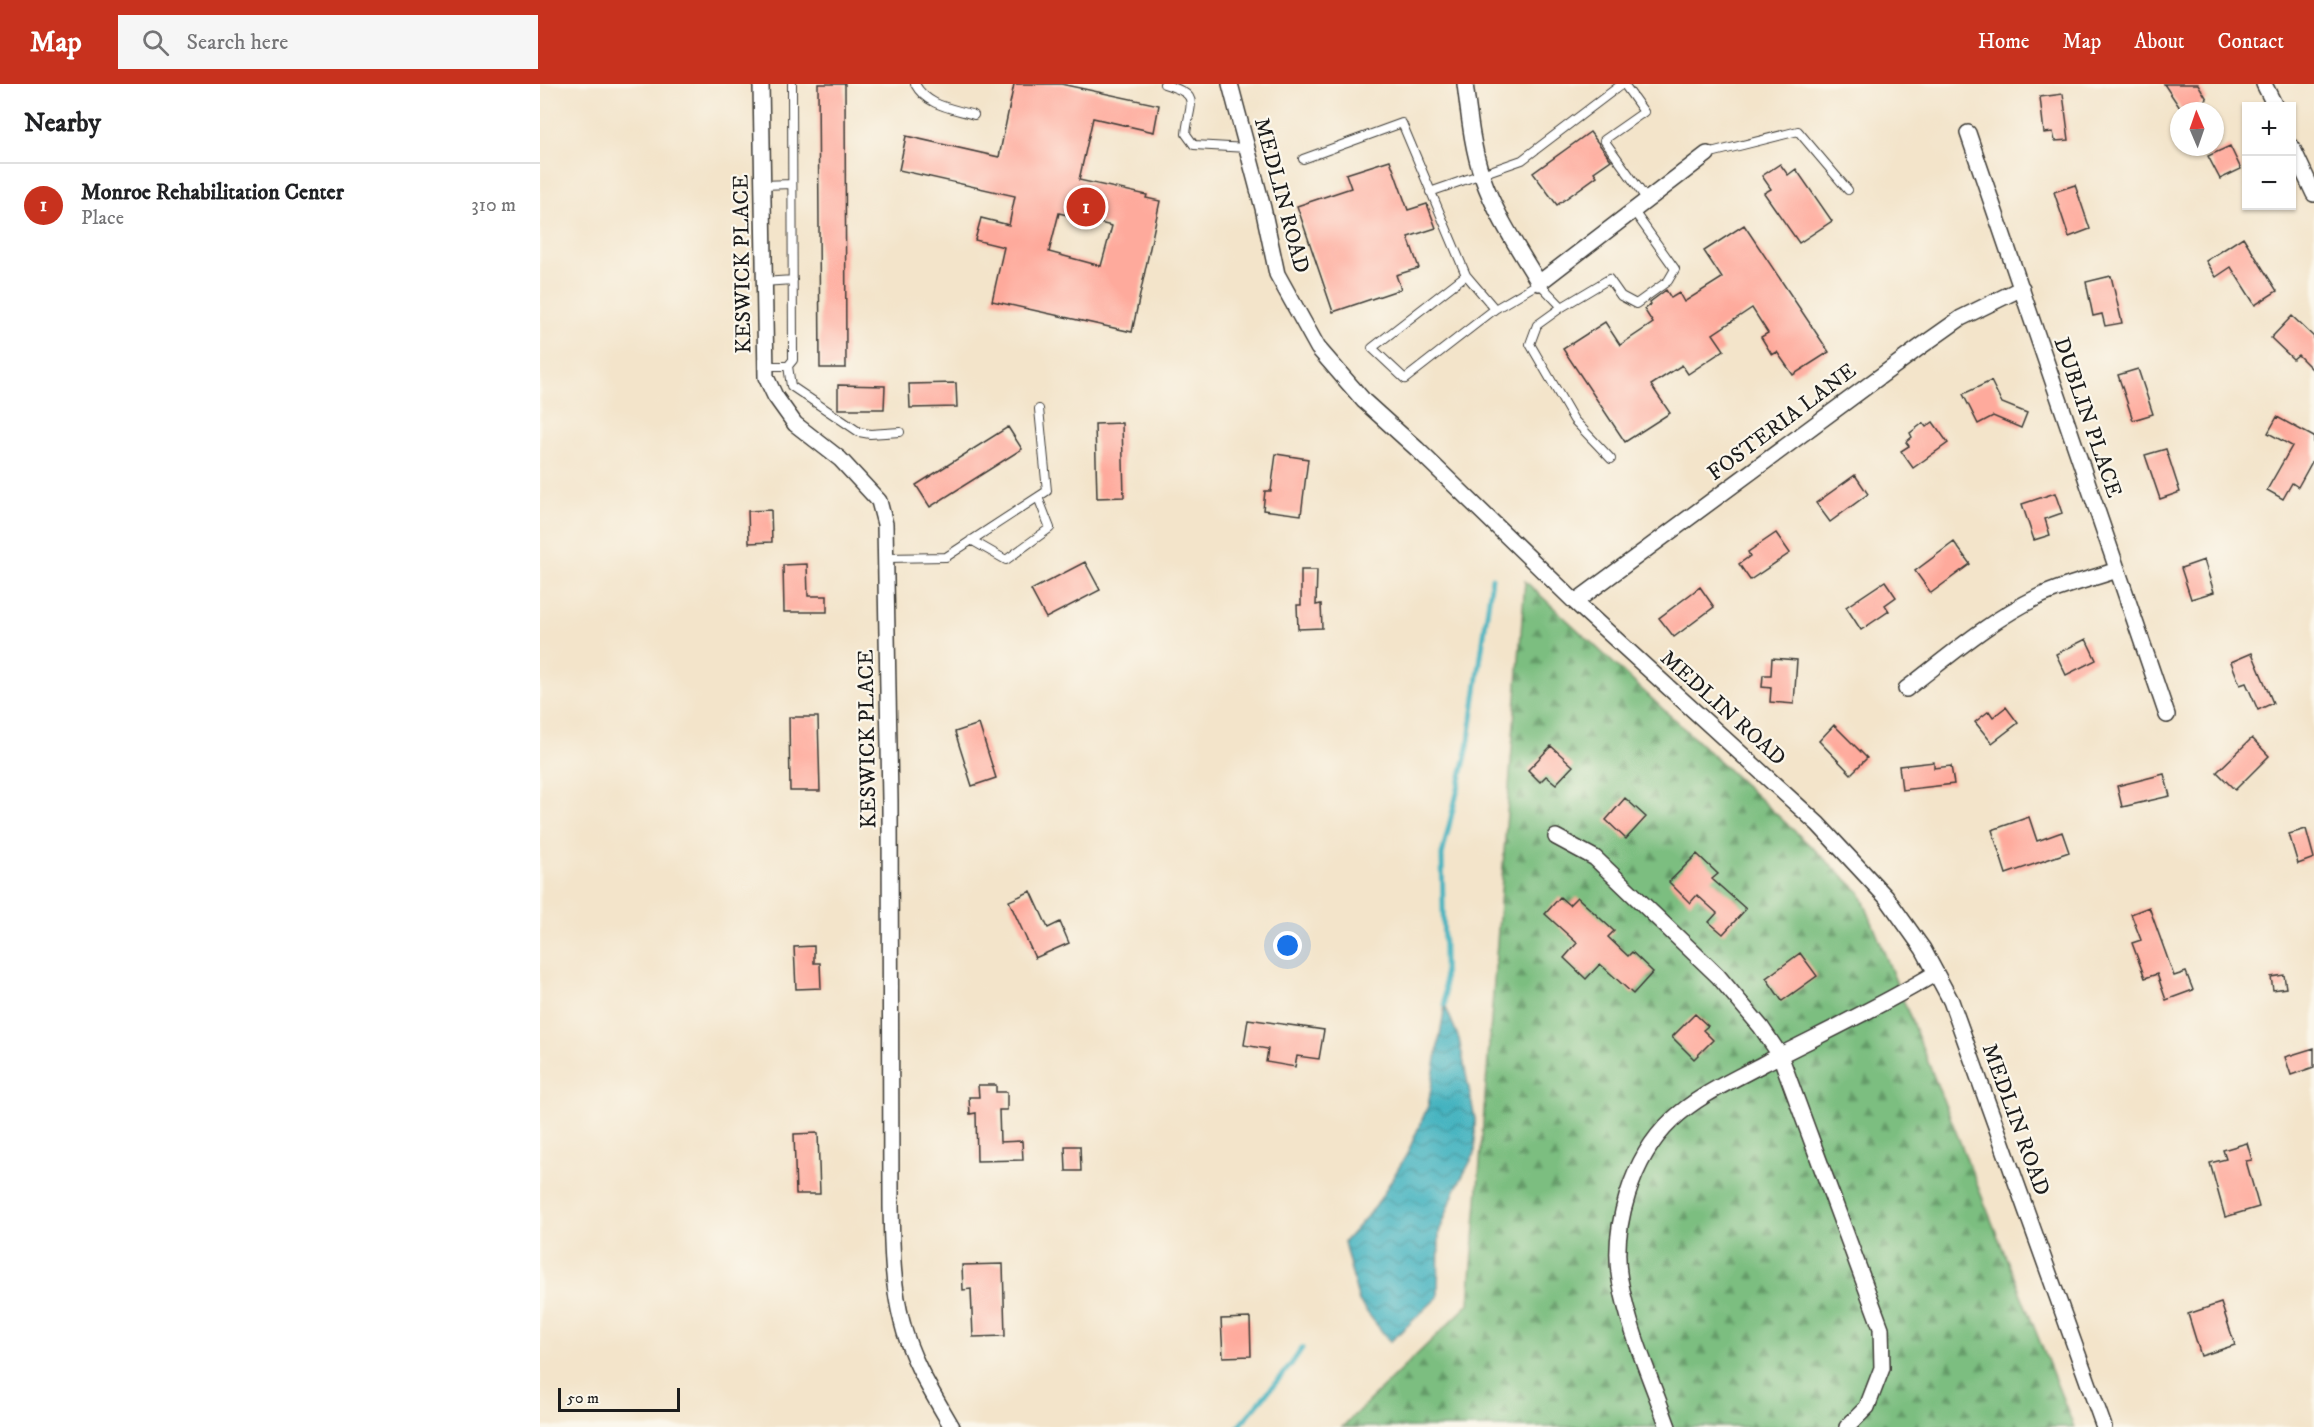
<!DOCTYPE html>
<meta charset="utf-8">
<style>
body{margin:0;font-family:"IM FELL DW Pica",serif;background:#f6f6f6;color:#202124}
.controls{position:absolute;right:18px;top:18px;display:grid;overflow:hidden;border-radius:0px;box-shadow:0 2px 4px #0004}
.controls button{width:54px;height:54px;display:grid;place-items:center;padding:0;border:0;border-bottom:2px solid #e0e0e0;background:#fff;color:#202124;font:30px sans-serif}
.compass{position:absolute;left:1630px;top:18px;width:54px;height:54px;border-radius:50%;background:#fff;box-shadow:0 2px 4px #0004;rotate:358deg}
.scale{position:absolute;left:18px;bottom:15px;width:122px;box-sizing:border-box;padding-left:6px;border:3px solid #1c1c1c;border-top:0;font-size:16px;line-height:21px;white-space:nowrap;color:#1c1c1c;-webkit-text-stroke:4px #fbf7ec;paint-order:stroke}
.you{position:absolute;left:748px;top:862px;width:21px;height:21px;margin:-15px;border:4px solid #fff;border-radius:50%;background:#1a73e8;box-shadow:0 0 0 9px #1a73e833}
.badge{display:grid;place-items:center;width:39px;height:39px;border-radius:50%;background:#c8321e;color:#fff;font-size:20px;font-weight:700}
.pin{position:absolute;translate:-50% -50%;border:3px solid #fff;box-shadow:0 2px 6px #0006}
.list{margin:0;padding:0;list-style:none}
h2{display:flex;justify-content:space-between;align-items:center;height:78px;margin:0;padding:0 24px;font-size:26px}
h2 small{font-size:20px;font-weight:400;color:#757577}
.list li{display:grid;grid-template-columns:39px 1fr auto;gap:18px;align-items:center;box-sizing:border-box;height:84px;padding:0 24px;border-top:2px solid #e0e0e0}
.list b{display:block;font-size:22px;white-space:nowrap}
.list p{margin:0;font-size:20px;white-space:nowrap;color:#757577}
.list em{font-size:20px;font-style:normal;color:#757577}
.icon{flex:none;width:33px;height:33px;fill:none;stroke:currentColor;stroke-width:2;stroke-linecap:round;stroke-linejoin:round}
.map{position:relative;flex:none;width:1774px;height:1343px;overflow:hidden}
header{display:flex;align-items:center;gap:36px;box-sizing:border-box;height:84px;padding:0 30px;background:#c8321e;color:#fff}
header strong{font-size:28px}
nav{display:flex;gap:33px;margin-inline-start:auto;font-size:21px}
.search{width:420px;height:54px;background:#f6f6f6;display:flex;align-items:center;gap:15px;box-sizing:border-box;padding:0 21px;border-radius:0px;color:#757577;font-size:22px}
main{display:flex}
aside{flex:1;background:#fff}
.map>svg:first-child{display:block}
.forest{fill:url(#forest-firs);stroke:#4c6d4e;stroke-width:1.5}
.water{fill:url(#water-waves);stroke:#30676e;stroke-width:1.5}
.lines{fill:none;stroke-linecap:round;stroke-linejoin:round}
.stream{stroke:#43b2bf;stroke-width:5}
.building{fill:#feaa9c;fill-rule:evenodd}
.service-casing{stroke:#3c3a36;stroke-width:10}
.minor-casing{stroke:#3c3a36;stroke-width:18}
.service{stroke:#fff;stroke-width:8}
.minor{stroke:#fff;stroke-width:15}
.labels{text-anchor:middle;stroke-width:4.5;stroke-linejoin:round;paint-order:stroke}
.street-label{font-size:22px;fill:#1c1c1c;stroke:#fbf7ec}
</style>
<header>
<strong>Map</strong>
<div class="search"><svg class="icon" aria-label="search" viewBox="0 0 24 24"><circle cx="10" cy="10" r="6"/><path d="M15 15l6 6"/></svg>Search here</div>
<nav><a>Home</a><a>Map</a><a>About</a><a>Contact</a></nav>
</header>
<main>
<aside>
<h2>Nearby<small></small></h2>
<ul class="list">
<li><span class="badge">1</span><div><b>Monroe Rehabilitation Center</b><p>Place</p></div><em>310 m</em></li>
</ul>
</aside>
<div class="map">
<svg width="1774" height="1343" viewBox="0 0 1774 1343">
<defs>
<pattern id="forest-firs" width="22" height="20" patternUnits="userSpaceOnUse" patternTransform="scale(1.5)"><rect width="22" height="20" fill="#7bbe80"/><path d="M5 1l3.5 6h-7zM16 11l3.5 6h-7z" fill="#649a68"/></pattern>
<pattern id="water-waves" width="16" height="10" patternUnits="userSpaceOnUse" patternTransform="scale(1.5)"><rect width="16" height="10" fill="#43b2bf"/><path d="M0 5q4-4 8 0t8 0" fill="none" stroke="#37909a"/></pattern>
</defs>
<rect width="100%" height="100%" fill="#fbf7ec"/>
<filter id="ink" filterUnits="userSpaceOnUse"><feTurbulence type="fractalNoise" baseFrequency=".0167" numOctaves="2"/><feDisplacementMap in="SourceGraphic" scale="12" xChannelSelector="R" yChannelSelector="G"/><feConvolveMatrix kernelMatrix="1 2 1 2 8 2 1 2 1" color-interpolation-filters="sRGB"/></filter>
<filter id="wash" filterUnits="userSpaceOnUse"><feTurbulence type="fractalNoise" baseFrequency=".008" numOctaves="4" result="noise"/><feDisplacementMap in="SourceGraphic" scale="24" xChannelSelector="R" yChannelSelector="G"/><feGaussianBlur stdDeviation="1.35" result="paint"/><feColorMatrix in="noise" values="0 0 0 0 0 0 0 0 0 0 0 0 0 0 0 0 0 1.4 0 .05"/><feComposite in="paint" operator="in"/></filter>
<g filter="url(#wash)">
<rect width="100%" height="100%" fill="#f3e4ca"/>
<path class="forest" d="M985,497L1320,808L1534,1343H802L929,1220Z"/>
<path class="water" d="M905,921L919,955L935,1035V1069L915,1106L899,1149L898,1213L850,1258L819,1218L804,1158L836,1122L867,1070L888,1022Z"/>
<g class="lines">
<path class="stream" d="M905,921L902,771L928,663L952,494
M698,1343L750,1282L762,1264"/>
</g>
<g id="blocks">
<path class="building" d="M278,0H305L306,284H280Z
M474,0H521L619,21L614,48L553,34L539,96L607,111L606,114L620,117L592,248L452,217L464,163L435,156L441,134L469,141L475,112L359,86L366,52L459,73ZM519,129L572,142L561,182L509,168Z
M1624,0H1658L1667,15L1649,27H1642Z
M1523,10L1529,56L1515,57L1513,48L1504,49L1500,13Z
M1050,48L1071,76L1054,88L1057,92L1017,121L993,89Z
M1690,62L1701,85L1680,95L1668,72Z
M850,76L868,126L887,120L896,144L868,153L879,184L856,191L861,205L793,228L757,122L811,104L806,90Z
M1240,80L1248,91L1256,85L1292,137L1259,159L1224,109L1231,105L1222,92Z
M1535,101L1550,145L1529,153L1514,108Z
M1204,141L1289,268L1253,291L1237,268L1232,271L1221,253L1228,249L1212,224L1173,250L1184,266L1148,290L1142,281L1111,301L1130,329L1085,358L1023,265L1065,238L1080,261L1113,239L1104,225L1111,220L1110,218L1126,206L1131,214L1139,209L1144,218L1182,194L1164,167Z
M1703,153L1737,207L1715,221L1691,183L1676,193L1666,177Z
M1571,192L1582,239L1565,242L1562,230L1553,232L1546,198Z
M1752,232L1774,253V287L1758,271L1753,275L1731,254Z
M1598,285L1613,330L1593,336L1578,291Z
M1451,297L1462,319L1487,329L1481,344L1453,332L1438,340L1423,310Z
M416,299L417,323L370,324L369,300Z
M298,301L345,302L344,325H298Z
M1737,333L1774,353V374L1758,403L1752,399L1743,415L1727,406L1752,362L1728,349Z
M1393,338L1408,359L1373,384L1361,367L1369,362L1366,358L1372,353L1370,349L1383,339L1386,343Z
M582,339L584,413L557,414L555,340Z
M468,343L482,365L390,423L376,401Z
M1626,365L1640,408L1620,415L1605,371Z
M736,370L768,375L761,431L723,426L725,407H731Z
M1315,391L1328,410L1290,438L1276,419Z
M1515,409L1522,429L1505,435L1510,451L1494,456L1482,420Z
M231,426L232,458L209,459L208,427Z
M1236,449L1250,469L1210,496L1199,480L1210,472L1208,468Z
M1414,458L1430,480L1391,509L1375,487Z
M1664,476L1674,508L1651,515L1641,484Z
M545,478L560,506L506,534L491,506Z
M267,480L268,512H287V528H244L243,481Z
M761,486H777L776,521L781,520L782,544L758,545L757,521H761Z
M1345,497L1356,513L1345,521L1349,527L1321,546L1306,523Z
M1160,503L1174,523L1134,553L1119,534Z
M1546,555L1556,576L1526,591L1516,570Z
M1712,569L1733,619L1718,626L1706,599L1700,601L1691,578Z
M1232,574L1257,576L1254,620L1230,618L1231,604L1222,603L1223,591H1231Z
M1466,623L1478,639L1452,659L1435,638L1449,627L1453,633Z
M249,633H278L280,707H250Z
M439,640L456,694L432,702L415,648Z
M1294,641L1327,674L1311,690L1279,657Z
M1712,654L1729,672L1695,706L1677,688Z
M1011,662L1033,682L1016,700L1006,692L1000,698L988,686Z
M1394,678V684L1411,682L1414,700L1362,706L1359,682Z
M1624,690L1630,712L1582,723L1577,702Z
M1085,714L1106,733L1086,755L1066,736Z
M1489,733L1497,757L1522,748L1529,768L1466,790L1452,746Z
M1766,745L1774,774L1758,780L1749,750Z
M1157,770L1178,790L1172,795L1206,825L1183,850L1169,838L1177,829L1157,811L1150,819L1129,798Z
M491,807L508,844L520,838L529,859L495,874L469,817Z
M1020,813L1029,821L1037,813L1074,847L1068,853L1088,872L1092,868L1113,888L1093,910L1060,880L1046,895L1024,874L1037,859L1005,830Z
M1609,823L1634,892L1646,888L1653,906L1626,916L1617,890L1605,894L1592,859L1601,856L1591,830Z
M274,862V879H280L281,904L256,905L254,863Z
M1260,869L1277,892L1242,917L1226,894Z
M1744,891L1746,904L1733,906L1731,893Z
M1155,930L1168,942L1163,946L1173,956L1154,975L1132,953Z
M708,935L784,946L779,975L757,972L755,983L726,978L728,965L704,961Z
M1774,964V983L1751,991L1745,973Z
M438,1001H456V1008H467V1026H459L460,1058L482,1057L483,1076L437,1077L436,1029L430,1030L429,1013H439Z
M278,1049L280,1110H256L254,1050Z
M1707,1059L1712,1076L1706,1077L1719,1123L1685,1133L1670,1079L1686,1075L1683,1066Z
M525,1062H540L541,1087H526Z
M463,1180L465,1252L433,1253L431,1205L423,1206L422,1181Z
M1681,1219L1695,1261L1661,1272L1648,1230Z
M710,1234L711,1272L683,1273L681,1235Z"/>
</g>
</g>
<g filter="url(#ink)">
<use href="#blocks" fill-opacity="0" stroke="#3c3a36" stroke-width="1.5"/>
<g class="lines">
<g class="service-casing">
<path id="service" d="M375,0C387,22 411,24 434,31
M624,0C663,12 649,18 646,50L654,61L707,64
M1084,0L1104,28L1064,56L1107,116
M1167,70L1258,47L1308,106
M763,75L862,39L926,191L955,225L999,199L1022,223L997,241L990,260L1034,336L1071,375
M222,101L252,100
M890,108L982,76L1082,0
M926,191L832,264L865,295L955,225
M223,198L253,196
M1022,223L1069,195L1081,212L1096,220L1128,197L1135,185L1093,126
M226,282H248L253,276L252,0
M248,282L251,302L319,348L330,350L360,348
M431,456L466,476L510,444L498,413
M346,474L406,473L507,407L499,325"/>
</g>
<g class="minor-casing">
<path id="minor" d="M221,0L226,293L235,312L255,340L300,375L339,417L345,440L350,717L351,1123C352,1161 352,1201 362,1238C371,1276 393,1310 412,1343
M690,0L723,124L737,190L778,264L824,317L877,365L1035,518L1278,740L1346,813L1383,865L1411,917L1564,1343
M925,0C929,30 932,63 942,92C955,130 978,164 999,199L1167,70
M1724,0L1735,22
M1428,49L1627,631
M1752,63L1774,110
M1035,518L1380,263L1421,234L1482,204
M1366,605C1408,573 1450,536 1498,513C1523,501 1552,495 1577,486
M1016,753L1055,774L1178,892L1221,943L1240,971L1341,1244L1342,1284L1327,1323L1307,1343
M1128,1343C1111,1295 1089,1247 1080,1196C1071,1144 1092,1074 1131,1037C1157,1012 1191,997 1223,980C1281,950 1340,923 1396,889"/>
</g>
<use href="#service" class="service"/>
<use href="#minor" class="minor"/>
</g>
</g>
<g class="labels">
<g class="street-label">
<text transform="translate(743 111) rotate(75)" y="8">MEDLIN ROAD</text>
<text transform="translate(201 180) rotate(-91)" y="8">KESWICK PLACE</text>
<text transform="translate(1549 333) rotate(71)" y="8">DUBLIN PLACE</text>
<text transform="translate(1241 337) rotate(-37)" y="8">FOSTERIA LANE</text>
<text transform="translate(1184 623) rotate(42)" y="8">MEDLIN ROAD</text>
<text transform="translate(326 655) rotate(-91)" y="8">KESWICK PLACE</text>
<text transform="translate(1477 1035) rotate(70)" y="8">MEDLIN ROAD</text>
</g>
</g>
</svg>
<div class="controls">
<button>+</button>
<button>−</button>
</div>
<svg class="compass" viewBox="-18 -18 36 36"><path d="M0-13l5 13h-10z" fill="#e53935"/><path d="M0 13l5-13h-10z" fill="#757577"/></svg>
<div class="scale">50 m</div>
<div class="you"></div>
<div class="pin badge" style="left:546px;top:123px">1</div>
</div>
</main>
